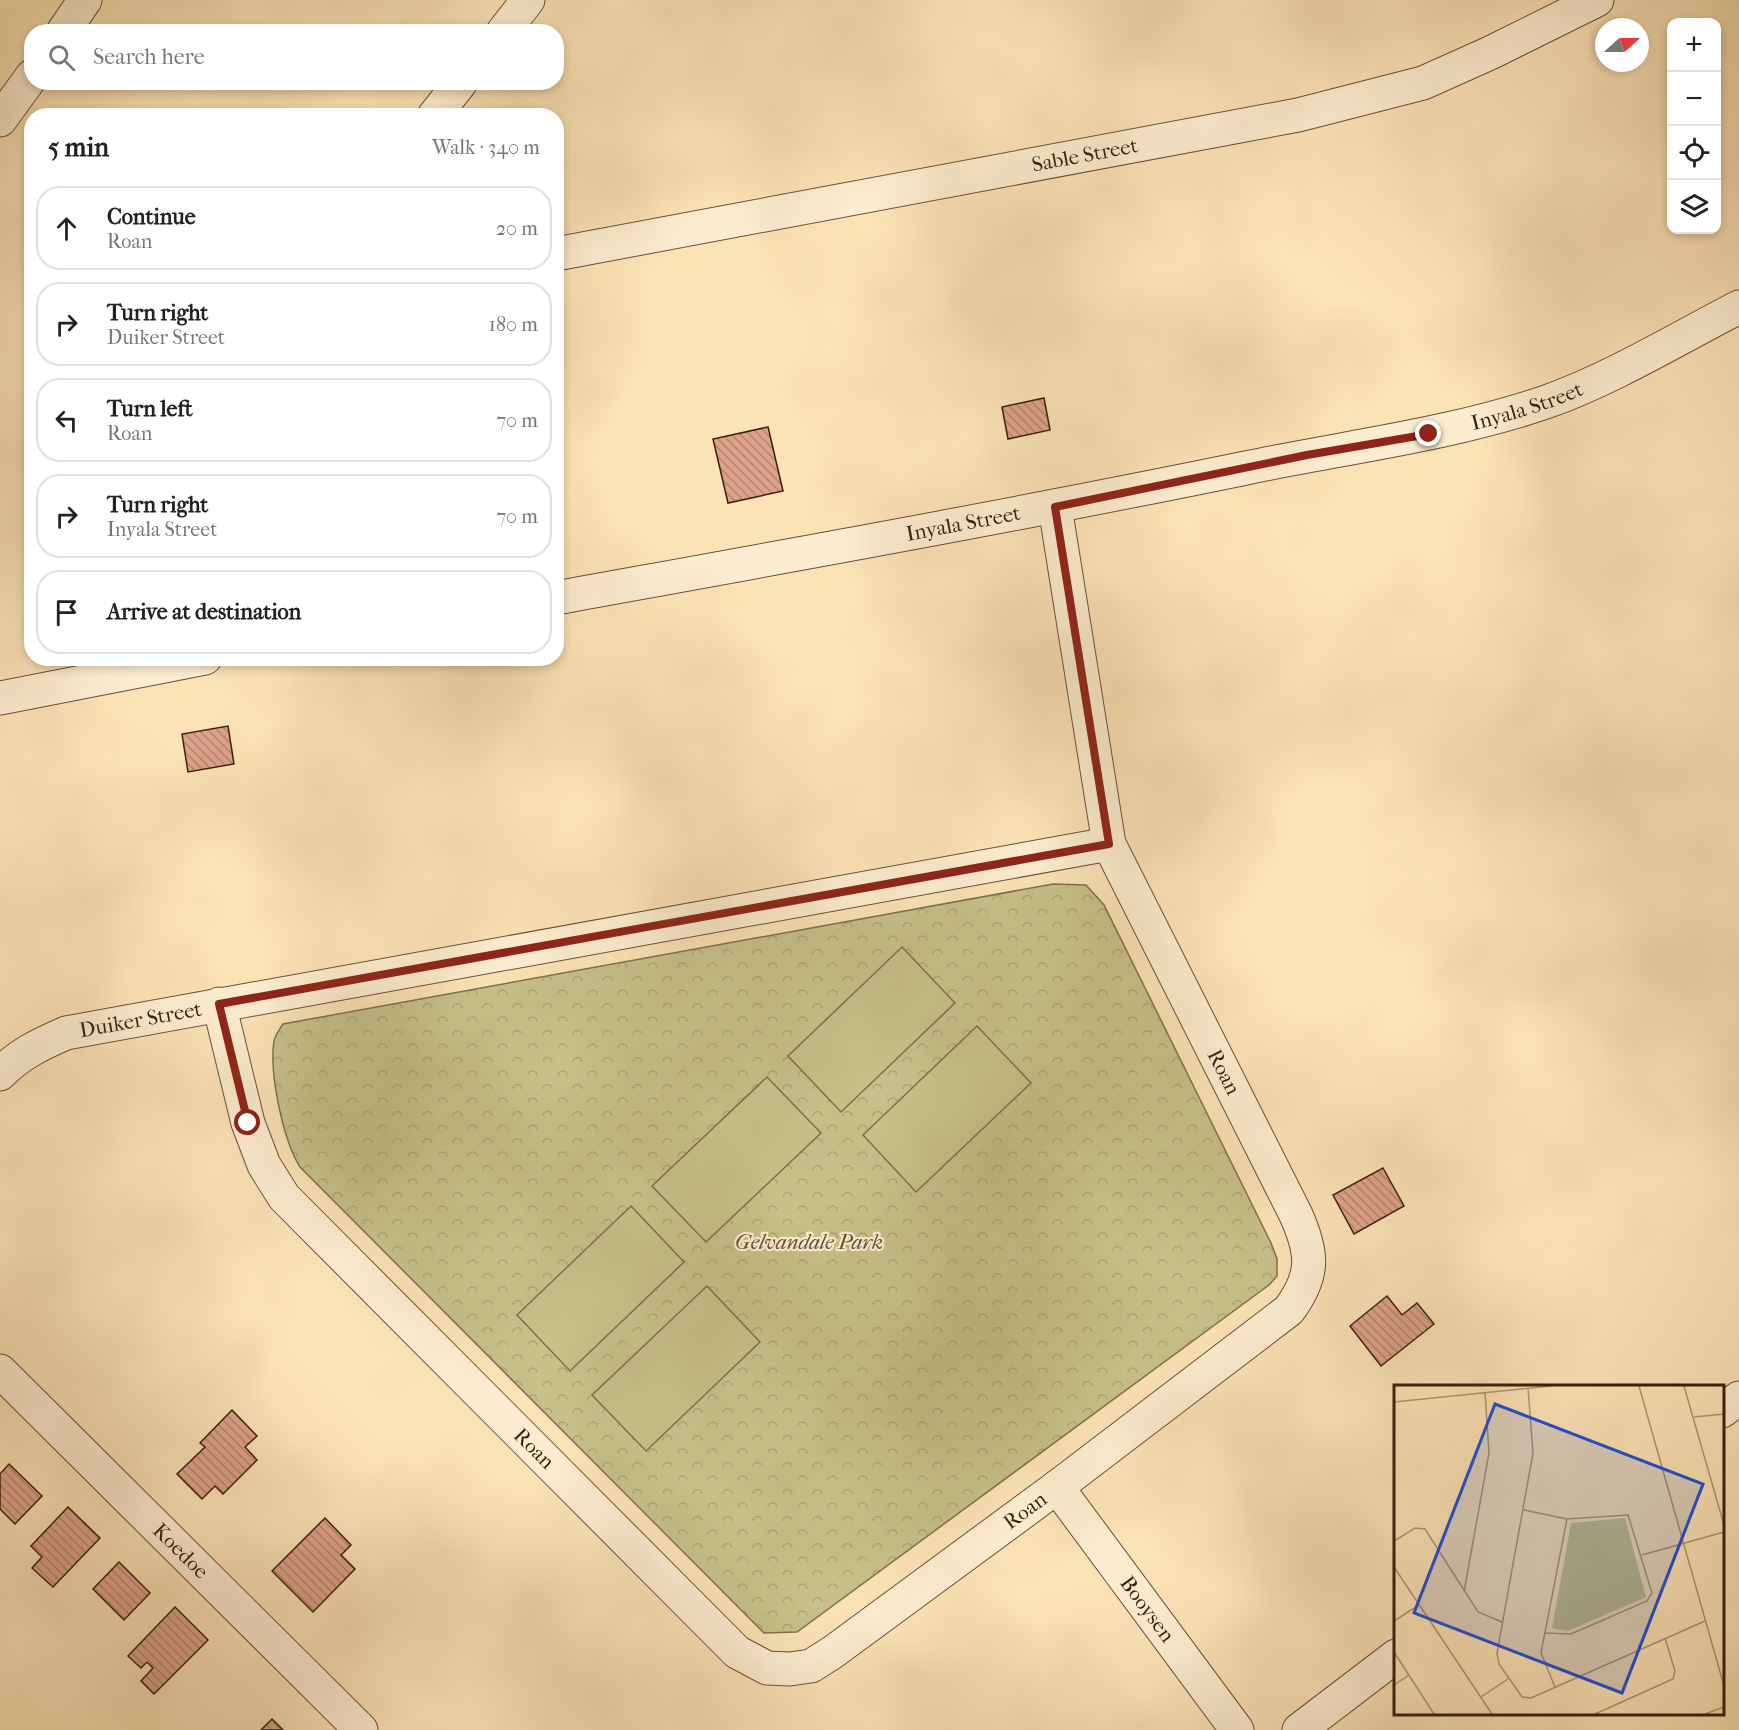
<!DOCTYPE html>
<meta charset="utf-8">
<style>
body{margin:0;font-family:"IM FELL French Canon",serif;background:#f2f2f2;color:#222}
.controls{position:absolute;right:18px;top:18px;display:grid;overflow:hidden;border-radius:12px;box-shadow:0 3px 9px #0003}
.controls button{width:54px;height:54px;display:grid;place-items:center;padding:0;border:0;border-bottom:2px solid #e0e0e0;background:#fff;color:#222;font:30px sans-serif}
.compass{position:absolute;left:1595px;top:18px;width:54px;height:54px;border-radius:50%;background:#fff;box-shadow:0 3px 9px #0003;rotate:69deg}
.stop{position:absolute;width:18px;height:18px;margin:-14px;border:4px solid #8f2418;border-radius:50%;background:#fff}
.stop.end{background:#8f2418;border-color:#fff;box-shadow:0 2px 6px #0008}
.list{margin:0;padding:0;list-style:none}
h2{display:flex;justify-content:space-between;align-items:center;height:78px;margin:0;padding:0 24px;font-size:26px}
h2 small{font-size:20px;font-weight:400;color:#767676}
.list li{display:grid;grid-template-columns:39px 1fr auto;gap:18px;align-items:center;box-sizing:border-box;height:84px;margin:0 12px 12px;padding:0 12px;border:2px solid #e0e0e0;border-radius:24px}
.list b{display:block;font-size:22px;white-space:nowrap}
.list p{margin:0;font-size:20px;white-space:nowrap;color:#767676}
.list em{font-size:20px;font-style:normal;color:#767676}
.icon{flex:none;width:33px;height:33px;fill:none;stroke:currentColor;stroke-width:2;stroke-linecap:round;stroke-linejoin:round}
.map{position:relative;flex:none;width:1739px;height:1730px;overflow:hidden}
.search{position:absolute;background:#fff;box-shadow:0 3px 9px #0003;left:24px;top:24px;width:540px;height:66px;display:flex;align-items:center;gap:15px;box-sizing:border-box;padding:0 21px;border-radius:24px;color:#767676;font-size:22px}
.panel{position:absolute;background:#fff;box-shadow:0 3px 9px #0003;left:24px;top:108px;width:540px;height:558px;border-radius:24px}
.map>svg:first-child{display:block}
.park{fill:url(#park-crowns);stroke:#7f704c;stroke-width:1.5}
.pitch{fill:#c6c189;stroke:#7f704c;stroke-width:1.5}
.building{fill:url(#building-back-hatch);stroke:#381f0f;stroke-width:1.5}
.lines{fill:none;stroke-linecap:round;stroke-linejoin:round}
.street-casing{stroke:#695039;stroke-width:35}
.street{stroke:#fdedd0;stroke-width:33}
.route{stroke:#8f2418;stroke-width:8}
.labels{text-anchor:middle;stroke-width:4.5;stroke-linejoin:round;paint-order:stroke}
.street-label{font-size:21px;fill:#381f0f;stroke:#fdedd0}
.park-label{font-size:21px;font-style:italic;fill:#635034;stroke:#fdedd0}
.inset-road{fill:none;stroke:#ae9573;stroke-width:1.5}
.view{fill:#1d4ed8;fill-opacity:0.15;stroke:#1d4ed8;stroke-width:3}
.inset-edge{fill:none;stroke:#381f0f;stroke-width:3}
</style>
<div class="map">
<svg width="1739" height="1730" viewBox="0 0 1739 1730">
<defs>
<pattern id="park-crowns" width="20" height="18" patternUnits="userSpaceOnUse" patternTransform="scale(1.5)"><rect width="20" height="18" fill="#c6c189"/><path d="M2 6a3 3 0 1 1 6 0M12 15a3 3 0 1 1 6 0" fill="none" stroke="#aba575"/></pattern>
<pattern id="building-back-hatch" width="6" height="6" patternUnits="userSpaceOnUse" patternTransform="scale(1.5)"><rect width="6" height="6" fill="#dea28a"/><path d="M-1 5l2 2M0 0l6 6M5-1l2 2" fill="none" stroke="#b5836f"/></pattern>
</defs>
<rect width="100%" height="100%" fill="#fce3b6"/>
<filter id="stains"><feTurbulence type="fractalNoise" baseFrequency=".00333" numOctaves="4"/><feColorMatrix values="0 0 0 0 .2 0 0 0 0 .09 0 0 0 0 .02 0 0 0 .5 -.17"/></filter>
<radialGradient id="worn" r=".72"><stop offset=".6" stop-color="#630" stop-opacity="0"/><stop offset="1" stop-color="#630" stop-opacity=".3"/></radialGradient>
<path class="park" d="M1053,884L1086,885L1104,905L1271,1243L1277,1259V1276L1269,1285L797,1632L764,1633L300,1167C283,1140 269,1073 274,1041C275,1035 280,1029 283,1024Z"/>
<path class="pitch" d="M902,947L955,1003L841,1112L788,1056Z
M977,1026L1031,1083L916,1192L863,1135Z
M767,1077L821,1133L706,1242L652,1186Z
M631,1206L684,1262L570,1371L517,1315Z
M707,1286L760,1342L646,1451L592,1395Z"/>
<path class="building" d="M1044,398L1050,430L1008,439L1002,407Z
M768,427L783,491L728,503L713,439Z
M228,726L234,764L188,772L182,734Z
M1383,1168L1404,1206L1354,1234L1333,1195Z
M1387,1296L1402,1315L1417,1303L1434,1324L1381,1366L1350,1326Z
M232,1410L257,1436L245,1447L257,1460L223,1494L215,1486L202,1499L177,1474L205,1447L200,1443Z
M9,1464L42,1496L15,1524L0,1509V1474Z
M68,1507L100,1538L53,1587L32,1568L42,1557L31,1546Z
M325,1518L351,1545L341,1555L355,1569L313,1612L272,1571Z
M119,1562L150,1593L124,1620L93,1589Z
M175,1607L208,1640L154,1694L141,1681L153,1668L147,1662L141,1668L128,1656Z
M272,1719L283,1730H261Z"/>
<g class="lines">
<g class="street-casing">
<g id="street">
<path d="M63,32L85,0"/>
<path d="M503,32L528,0"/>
<path d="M434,116L461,82"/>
<path d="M0,120L32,76"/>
<path id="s1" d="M556,254L1298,115L1423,83L1490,53L1597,0"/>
<path id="s2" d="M556,598C787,556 1017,515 1246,468C1346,447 1449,435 1546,402C1611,379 1677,339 1739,307"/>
<path d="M0,698L205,658"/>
<path id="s3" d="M219,1004L248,1123L264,1165L284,1197L737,1652L767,1668L790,1669L811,1666L833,1652L1057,1487L1289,1310C1315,1275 1313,1253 1296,1215L1109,844L1055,507"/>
<path id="s4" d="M0,1074C19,1054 41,1044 66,1033L1109,844"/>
<path id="s5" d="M0,1371L361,1730"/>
<path d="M1722,1411L1739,1398"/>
<path id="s6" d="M1057,1487L1237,1730"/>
<path d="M1299,1730L1396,1656"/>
</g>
</g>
<use href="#street" class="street"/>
</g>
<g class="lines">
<path class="route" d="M248,1123L219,1004L1109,844L1055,507L1307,455L1429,434"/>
</g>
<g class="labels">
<g class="street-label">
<text dy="7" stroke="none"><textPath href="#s1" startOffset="538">Sable Street</textPath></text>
<text dy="7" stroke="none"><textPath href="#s2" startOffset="990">Inyala Street</textPath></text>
<text dy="7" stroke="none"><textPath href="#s2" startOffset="414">Inyala Street</textPath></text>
<text dy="7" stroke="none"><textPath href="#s4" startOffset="154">Duiker Street</textPath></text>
<text transform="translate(1224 1072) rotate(63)" y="7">Roan</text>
<text dy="7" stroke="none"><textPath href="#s3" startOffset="560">Roan</textPath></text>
<text dy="7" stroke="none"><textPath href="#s3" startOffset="1190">Roan</textPath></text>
<text dy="7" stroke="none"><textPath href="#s5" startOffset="255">Koedoe</textPath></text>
<text dy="7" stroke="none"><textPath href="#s6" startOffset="152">Booysen</textPath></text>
</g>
<g class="park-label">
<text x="809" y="1249">Gelvandale Park</text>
</g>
</g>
<g transform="translate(1394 1385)">
<rect width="330" height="330" fill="#fce3b6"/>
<path d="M231,133L252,212L174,246L158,243L177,138Z" fill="#c6c189"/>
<path d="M198,154L206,173L197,177L189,158ZM185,160L193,178L184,182L176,163ZM194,182L202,201L193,204L185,186ZM217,199L225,218L215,221L207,203ZM204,204L211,223L202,227L194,208Z" fill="#c6c189"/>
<path class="inset-road" d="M245,1L330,301M290,1L330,140M134,3L139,68L103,268L105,279L128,312L137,313L311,236M0,17L157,1M300,32L330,29M130,125L173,134L234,130L258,208L253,216L177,249L151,248M0,156L21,143L31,144L84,227L108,237M248,170L330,147M0,182L98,329M70,207L95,68L91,7M0,236L25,220M0,267L40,329M0,300L15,290M161,302L147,268L173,134M87,312L114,294M201,329L279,294L281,286L271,253M311,329L330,322"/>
<path class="view" d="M101,19L309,99L228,308L20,228Z"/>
<rect width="330" height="330" class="inset-edge"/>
</g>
<rect width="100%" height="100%" filter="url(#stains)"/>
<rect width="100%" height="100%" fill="url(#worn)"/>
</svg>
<div class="controls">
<button>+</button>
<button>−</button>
<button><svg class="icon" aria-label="locate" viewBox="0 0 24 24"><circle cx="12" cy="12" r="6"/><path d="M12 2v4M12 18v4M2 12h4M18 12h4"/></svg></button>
<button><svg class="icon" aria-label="layers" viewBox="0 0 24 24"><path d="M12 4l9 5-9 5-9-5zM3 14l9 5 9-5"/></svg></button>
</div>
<svg class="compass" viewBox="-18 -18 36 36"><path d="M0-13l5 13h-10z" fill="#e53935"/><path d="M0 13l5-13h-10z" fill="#767676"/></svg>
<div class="stop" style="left:248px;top:1123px"></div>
<div class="stop end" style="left:1429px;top:434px"></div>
<div class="search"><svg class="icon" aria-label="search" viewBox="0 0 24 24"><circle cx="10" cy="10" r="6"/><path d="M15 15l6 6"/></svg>Search here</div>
<section class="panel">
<h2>5 min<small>Walk · 340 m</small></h2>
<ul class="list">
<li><svg class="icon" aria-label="ahead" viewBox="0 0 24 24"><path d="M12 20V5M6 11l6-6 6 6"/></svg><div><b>Continue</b><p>Roan</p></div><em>20 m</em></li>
<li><svg class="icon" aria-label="right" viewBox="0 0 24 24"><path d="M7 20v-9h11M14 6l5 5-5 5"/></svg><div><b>Turn right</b><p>Duiker Street</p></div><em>180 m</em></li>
<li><svg class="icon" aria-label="left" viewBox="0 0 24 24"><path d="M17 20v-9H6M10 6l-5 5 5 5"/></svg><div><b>Turn left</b><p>Roan</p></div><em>70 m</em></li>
<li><svg class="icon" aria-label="right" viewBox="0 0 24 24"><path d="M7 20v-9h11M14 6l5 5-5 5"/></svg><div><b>Turn right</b><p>Inyala Street</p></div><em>70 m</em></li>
<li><svg class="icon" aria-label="arrive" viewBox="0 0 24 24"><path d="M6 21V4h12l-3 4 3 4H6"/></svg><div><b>Arrive at destination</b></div></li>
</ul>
</section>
</div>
